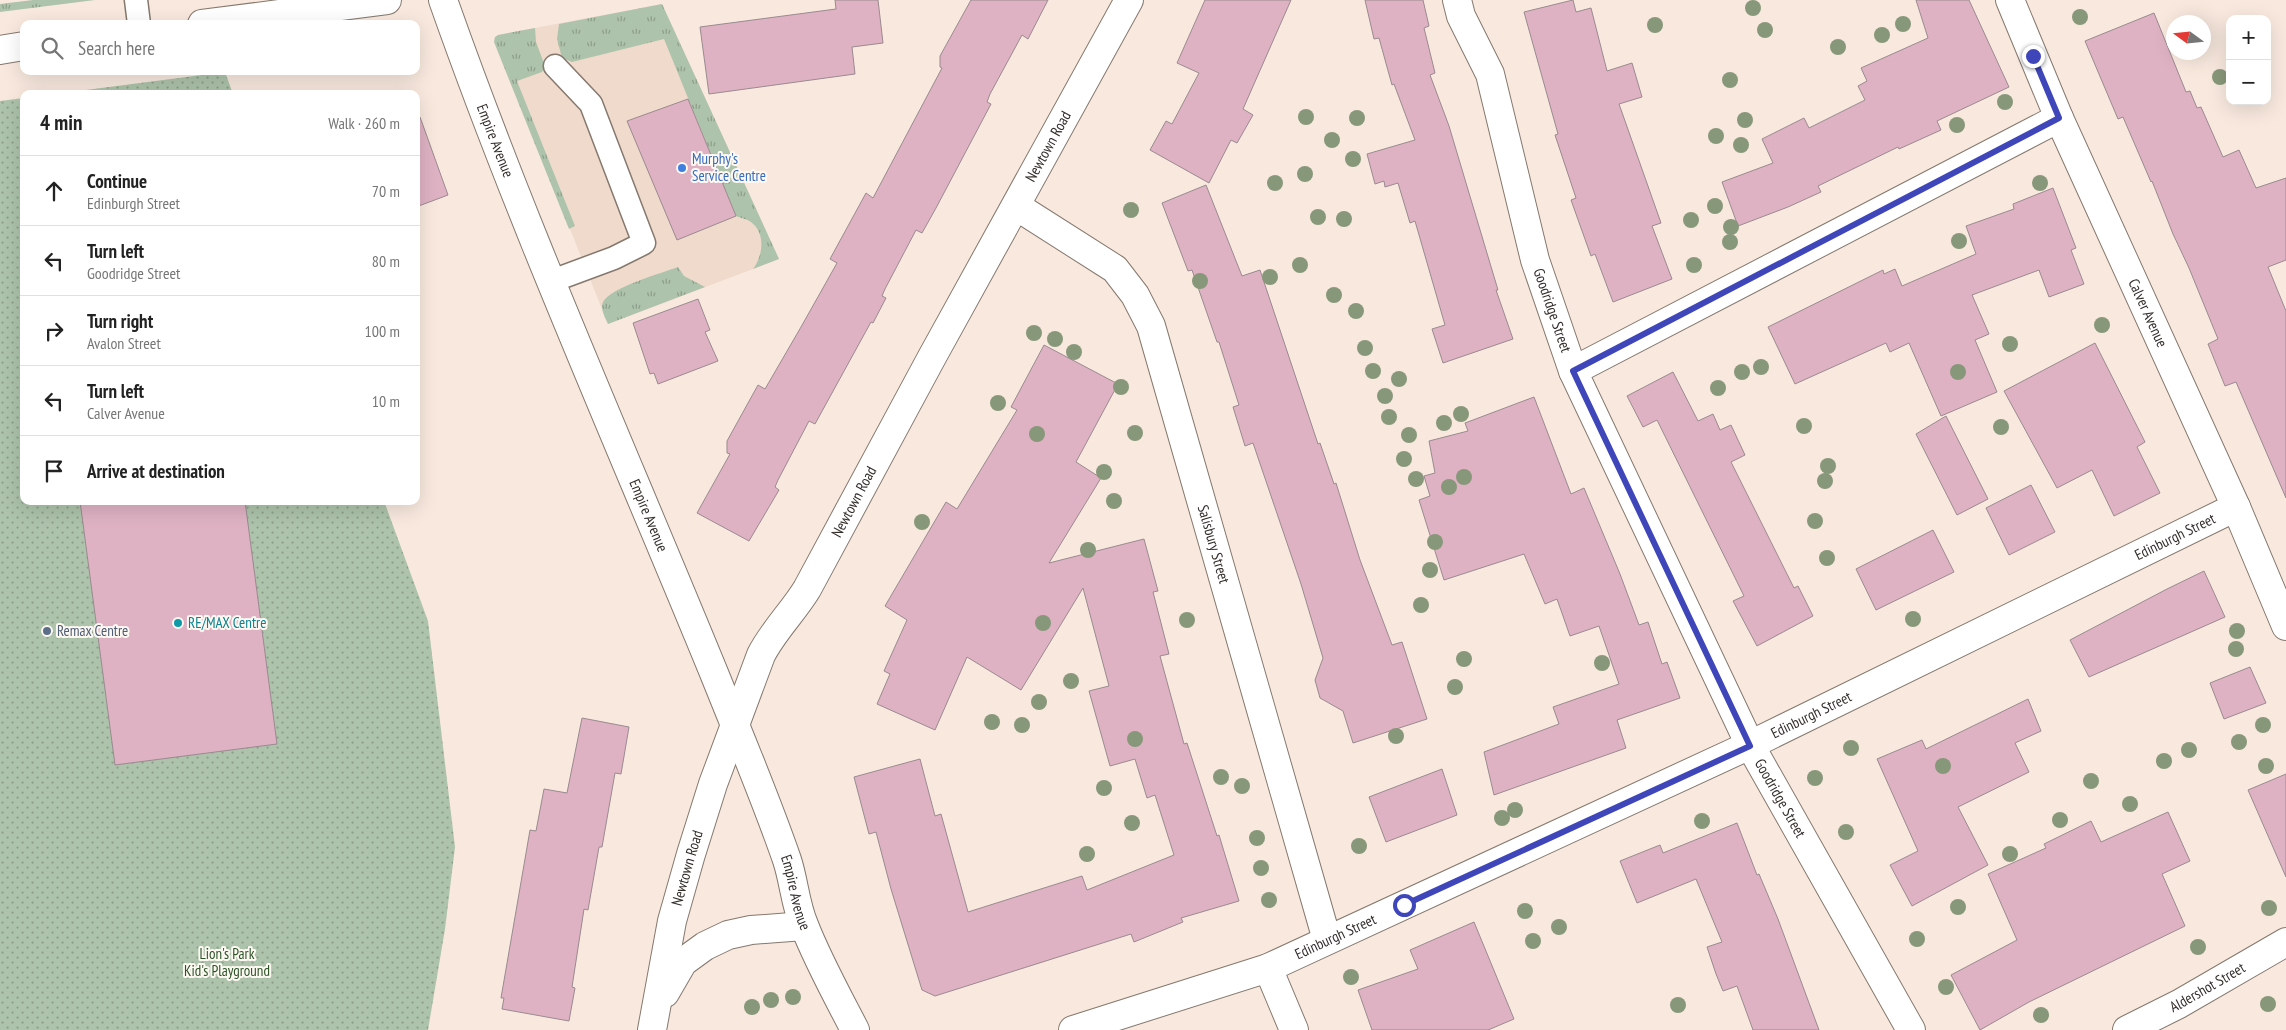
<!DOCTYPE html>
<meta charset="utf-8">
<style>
body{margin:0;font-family:"PT Sans Narrow",sans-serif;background:#f6f6f6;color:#222}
.controls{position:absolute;right:15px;top:15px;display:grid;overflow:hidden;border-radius:10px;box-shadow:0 5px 20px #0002}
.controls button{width:45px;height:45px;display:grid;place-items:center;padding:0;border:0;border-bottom:1px solid #e0e0e0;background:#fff;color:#222;font:25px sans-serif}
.compass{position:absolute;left:2166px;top:15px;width:45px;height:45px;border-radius:50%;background:#fff;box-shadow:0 5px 20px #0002;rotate:285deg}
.stop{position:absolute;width:15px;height:15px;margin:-11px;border:4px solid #3f46ba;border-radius:50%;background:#fff}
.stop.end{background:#3f46ba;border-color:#fff;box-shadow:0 1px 5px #0008}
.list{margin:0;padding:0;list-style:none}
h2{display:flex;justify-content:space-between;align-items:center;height:65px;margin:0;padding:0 20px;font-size:21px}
h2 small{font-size:16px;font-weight:400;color:#767676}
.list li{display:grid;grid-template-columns:32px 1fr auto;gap:15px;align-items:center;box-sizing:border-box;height:70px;padding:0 20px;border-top:1px solid #e0e0e0}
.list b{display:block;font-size:19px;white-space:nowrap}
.list p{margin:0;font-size:16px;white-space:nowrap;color:#767676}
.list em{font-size:16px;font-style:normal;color:#767676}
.icon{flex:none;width:28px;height:28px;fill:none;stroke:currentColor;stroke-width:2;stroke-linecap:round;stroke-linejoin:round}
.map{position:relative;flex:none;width:2286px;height:1030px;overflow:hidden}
.search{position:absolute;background:#fff;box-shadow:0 5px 20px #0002;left:20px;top:20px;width:400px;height:55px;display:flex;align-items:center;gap:12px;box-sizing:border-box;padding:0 18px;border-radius:10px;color:#767676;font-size:19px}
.panel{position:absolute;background:#fff;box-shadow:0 5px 20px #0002;left:20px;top:90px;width:400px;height:415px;border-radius:10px}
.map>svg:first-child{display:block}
.built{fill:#f0dacc}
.grass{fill:url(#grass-tufts)}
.park{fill:url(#park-dots)}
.building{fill:#deb2c3;stroke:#9a8a90}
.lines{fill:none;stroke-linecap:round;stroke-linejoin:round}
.lane-casing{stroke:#85786e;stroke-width:25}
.street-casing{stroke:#85786e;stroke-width:30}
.secondary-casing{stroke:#85786e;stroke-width:30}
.lane{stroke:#fff;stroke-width:22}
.street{stroke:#fff;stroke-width:28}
.secondary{stroke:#fff;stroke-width:28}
.tree{fill:#879779}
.route{stroke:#3f46ba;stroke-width:6}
.shop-dot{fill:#3f7fe0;stroke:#fef8f3;stroke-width:2}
.culture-dot{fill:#0f9aa8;stroke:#fef8f3;stroke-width:2}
.service-dot{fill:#5c6f8a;stroke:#fef8f3;stroke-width:2}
.labels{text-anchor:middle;stroke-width:4;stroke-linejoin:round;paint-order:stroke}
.street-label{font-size:15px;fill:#332e2a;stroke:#fef8f3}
.shop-label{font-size:15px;fill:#366cbe;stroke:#fef8f3;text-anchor:start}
.culture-label{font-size:15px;fill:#0d838f;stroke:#fef8f3;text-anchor:start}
.service-label{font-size:15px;fill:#4e5e75;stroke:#fef8f3;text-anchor:start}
.park-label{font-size:15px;fill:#2a5426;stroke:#fef8f3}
</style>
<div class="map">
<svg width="2286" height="1030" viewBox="0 0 2286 1030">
<defs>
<pattern id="grass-tufts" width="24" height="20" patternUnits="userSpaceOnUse" patternTransform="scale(1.25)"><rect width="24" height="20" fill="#adc3ab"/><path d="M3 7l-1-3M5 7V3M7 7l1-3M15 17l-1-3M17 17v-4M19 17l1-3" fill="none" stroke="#8d9f8b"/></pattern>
<pattern id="park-dots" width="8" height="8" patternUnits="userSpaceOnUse" patternTransform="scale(1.25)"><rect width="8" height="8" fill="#adc3ab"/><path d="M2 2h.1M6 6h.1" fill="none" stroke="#8d9f8b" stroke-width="1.8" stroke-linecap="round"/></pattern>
</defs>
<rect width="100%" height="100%" fill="#f8e8de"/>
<path class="built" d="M662,4L779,259L608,324L494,39L498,35Z"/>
<path class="grass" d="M33,0H95L0,12V4Z
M662,4L779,259L753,269C763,256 766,233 751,222C747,219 740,218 736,216L664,39L572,62L562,58L557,39L559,24Z
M535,28L536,42L545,66L542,72L517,81L575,226L569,229L494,42L495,37L498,35Z
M678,267L684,276L705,287L608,324C605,317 600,309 603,302C611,287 662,273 678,267Z"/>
<path class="park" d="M225,72L233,94H55Z
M24,98V501H384L428,621L455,847L445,929L428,1030H0V101Z"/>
<path class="building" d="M835,0H878L883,43L852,47L855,74L709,94L700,27L836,9Z
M971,0H1048L1028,39L1022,35L990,94L987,102L991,104L936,208L922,233L916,230L885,289L882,296L886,298L873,323L871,322L815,424L809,421L778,480L775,487L779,490L749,541L697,513L730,454L727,453V441L758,385L765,389L801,327L837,263L830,259L866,193L873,198L942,68L940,67V56Z
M1205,0H1291L1243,109L1253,115L1237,143L1231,140L1209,183L1150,150L1166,121L1172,124L1199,73L1177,63Z
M1365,0H1423L1429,26L1424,28L1435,73L1430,75L1449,126L1498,290H1496L1513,339L1443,363L1432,329L1445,325L1415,221L1410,223L1398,183L1385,187L1384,181L1375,184L1367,154L1415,140L1394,84L1392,85L1379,38L1374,39Z
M1573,0L1576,12L1591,8L1607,71L1632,63L1642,97L1619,104L1661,223L1652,226L1672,279L1613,302L1595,254L1591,256L1571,200L1576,198L1555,135L1558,134L1524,12Z
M1916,0H1969L2009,87L1937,121L1941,130L1899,149L1898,147L1818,186L1821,192L1788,207L1738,226L1722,182L1773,163L1762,139L1804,118L1809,128L1865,100L1858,86L1867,81L1861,68L1928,38Z
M2154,13L2186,92L2190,91L2197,108L2201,107L2223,157L2239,150L2256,188L2286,178V260L2268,267L2286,311V498L2236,382L2225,386L2208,344L2218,339L2189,268L2173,234L2152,181L2151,182L2123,117L2118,119L2085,41Z
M688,99L736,216L677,240L627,121Z
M420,117L448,195L416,207V118Z
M1206,185L1242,276L1260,270L1318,444L1320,443L1334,484L1336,483L1360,560L1392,645L1402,642L1427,719L1353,743L1343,711L1320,698L1315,680L1323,658L1301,584L1253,443L1245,446L1233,407L1239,405L1219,342H1217L1192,270L1188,271L1162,203Z
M2053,188L2076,248L2071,250L2084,284L2049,297L2039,270L1972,295L1989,334L1975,340L1997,392L1941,416L1909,343L1890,352L1886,343L1795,384L1768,327L1883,270L1884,274L1895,269L1902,286L1976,254L1966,226L2014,209L2013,204Z
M698,299L710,330L705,332L718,361L658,384L654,373L650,374L633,323Z
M2095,343L2145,442L2137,447L2160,493L2114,516L2092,470L2057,488L2004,391Z
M1044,345L1118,384L1076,462L1101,478L1049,563L1144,539L1158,591L1153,592L1169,654L1160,656L1184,744L1187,743L1217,836L1219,835L1239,901L1181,918L1183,922L1134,942L1131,934L935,996L922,990L891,889L876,832L869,834L854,777L920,759L935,816L941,814L968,912L1082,876L1087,890L1174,855L1155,795L1147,798L1135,759L1110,766L1089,691L1109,686L1083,588L1021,690L967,657L935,730L877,704L890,674L884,671L907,620L885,606L946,502L957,509L1017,410L1011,407Z
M1673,372L1698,421L1713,414L1720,430L1731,425L1745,455L1731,462L1794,588L1798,586L1813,616L1757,646L1733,601L1744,596L1657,420L1643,427L1627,396Z
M1534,397L1571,494L1584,488L1620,574L1639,625L1648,622L1662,664L1667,662L1680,698L1617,720L1626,748L1494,795L1484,752L1559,724L1553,707L1619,684L1599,626L1570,636L1557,599L1545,604L1524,554L1444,580L1419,500L1430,496L1424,476L1435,473L1429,441L1468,431L1465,423Z
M1946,416L1988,499L1957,515L1916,434Z
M2031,485L2055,532L2009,555L1986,508Z
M80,501H245L277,744L115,765Z
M1933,530L1954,572L1876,610L1856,569Z
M2204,571L2225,617L2089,677L2070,640L2167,589Z
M2250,667L2266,703L2224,719L2210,683Z
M2028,699L2041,731L2015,743L2029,772L1958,807L1988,865L1912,906L1890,865L1918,851L1877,759L1922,740L1926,749Z
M582,718L629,727L621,774L615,773L602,847H599L588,910L584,909L572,987L575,988L569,1021L502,1009L504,998H501L530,830L536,831L544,789L567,793Z
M1442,769L1457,815L1386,842L1369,797Z
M2286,774V877L2248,790Z
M2168,812L2190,861L2162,874L2185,926L2029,1002L1980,1030L1951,975L2017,940L1988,874L2046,848L2044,844L2091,821L2101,842Z
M1737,823L1757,875L1759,874L1778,919L1819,1030H1753L1737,986L1723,991L1716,974L1707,947L1722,942L1696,879L1637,903L1620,861L1660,845L1663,853Z
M1474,922L1514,1019L1488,1030H1372L1358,990L1418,969L1410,950Z"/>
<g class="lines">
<g class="lane-casing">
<path id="lane" d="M136,0L139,24
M552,281L614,258L644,243L591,104L555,66"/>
</g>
<g class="street-casing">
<g id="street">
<path id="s1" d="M1457,0L1461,16L1490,74L1535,260L1573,371L1750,745L1911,1030"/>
<path id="s2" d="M2010,0L2059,118L2236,507L2286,626"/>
<path id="s3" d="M1016,206L1115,269L1135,295L1151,326L1327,940"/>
<path d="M1573,371L2059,118"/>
<path d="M1268,968L1294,1030"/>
<path id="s4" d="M1073,1030L1268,968L1750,745L2236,507"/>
<path id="s5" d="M2127,1030L2179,1004L2286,942"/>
</g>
</g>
<g class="secondary-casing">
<g id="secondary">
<path id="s6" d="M443,0C524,230 624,453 716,678C740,738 766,799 787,860C794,881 795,904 804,925C818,961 837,995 855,1030"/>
<path d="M202,24L387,0"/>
<path d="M0,50L24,46"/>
<path d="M665,993L683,962L705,946L728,935L751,930L804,926"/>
<path id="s7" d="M652,1030L672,921L691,854L713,784L761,655C773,631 793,612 807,589L932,357L1129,0"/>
</g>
</g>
<use href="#lane" class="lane"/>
<use href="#street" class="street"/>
<use href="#secondary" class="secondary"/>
</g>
<g class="tree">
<circle cx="1753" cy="8" r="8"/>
<circle cx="2080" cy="17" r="8"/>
<circle cx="1903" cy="24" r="8"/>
<circle cx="1655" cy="25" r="8"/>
<circle cx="1765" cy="30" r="8"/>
<circle cx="1882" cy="35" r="8"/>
<circle cx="1838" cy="47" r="8"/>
<circle cx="2220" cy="77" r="8"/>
<circle cx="1730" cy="80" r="8"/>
<circle cx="2005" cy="102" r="8"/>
<circle cx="1306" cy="117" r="8"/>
<circle cx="1357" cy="118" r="8"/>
<circle cx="1745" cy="120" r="8"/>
<circle cx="1957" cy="125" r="8"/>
<circle cx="1716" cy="136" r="8"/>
<circle cx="1332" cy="140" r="8"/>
<circle cx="1741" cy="145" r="8"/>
<circle cx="1353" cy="159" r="8"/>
<circle cx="1305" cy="174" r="8"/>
<circle cx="1275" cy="183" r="8"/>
<circle cx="2040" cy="183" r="8"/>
<circle cx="1715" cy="206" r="8"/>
<circle cx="1131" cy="210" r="8"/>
<circle cx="1318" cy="217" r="8"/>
<circle cx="1344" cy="219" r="8"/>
<circle cx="1691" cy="220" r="8"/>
<circle cx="1731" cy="227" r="8"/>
<circle cx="1959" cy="241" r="8"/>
<circle cx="1730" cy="242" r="8"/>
<circle cx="1300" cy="265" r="8"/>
<circle cx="1694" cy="265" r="8"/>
<circle cx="1270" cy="277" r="8"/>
<circle cx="1200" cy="281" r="8"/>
<circle cx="1334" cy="295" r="8"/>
<circle cx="1356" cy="311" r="8"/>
<circle cx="2102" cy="325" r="8"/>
<circle cx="1034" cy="333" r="8"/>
<circle cx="1055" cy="339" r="8"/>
<circle cx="2010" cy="344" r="8"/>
<circle cx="1365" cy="348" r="8"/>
<circle cx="1074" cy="352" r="8"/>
<circle cx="1761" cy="367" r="8"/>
<circle cx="1373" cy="371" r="8"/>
<circle cx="1742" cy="372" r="8"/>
<circle cx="1958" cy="372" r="8"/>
<circle cx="1399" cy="379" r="8"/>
<circle cx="1121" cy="387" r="8"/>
<circle cx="1718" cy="388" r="8"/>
<circle cx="1385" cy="396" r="8"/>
<circle cx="998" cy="403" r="8"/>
<circle cx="1461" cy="414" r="8"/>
<circle cx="1389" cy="417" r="8"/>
<circle cx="1444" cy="423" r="8"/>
<circle cx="1804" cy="426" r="8"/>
<circle cx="2001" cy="427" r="8"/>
<circle cx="1135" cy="433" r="8"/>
<circle cx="1037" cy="434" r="8"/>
<circle cx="1409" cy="435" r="8"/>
<circle cx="1404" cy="459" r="8"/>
<circle cx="1828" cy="466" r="8"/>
<circle cx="1104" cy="472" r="8"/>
<circle cx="1464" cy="477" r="8"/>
<circle cx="1416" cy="479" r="8"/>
<circle cx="1825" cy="481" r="8"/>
<circle cx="1449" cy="487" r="8"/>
<circle cx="1114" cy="501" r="8"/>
<circle cx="1815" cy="521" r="8"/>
<circle cx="922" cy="522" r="8"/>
<circle cx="1435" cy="542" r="8"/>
<circle cx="1088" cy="550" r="8"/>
<circle cx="1827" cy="558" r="8"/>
<circle cx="1430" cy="570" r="8"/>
<circle cx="1421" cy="605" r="8"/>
<circle cx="1913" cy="619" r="8"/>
<circle cx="1187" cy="620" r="8"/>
<circle cx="1043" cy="623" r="8"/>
<circle cx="2237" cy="631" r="8"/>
<circle cx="2236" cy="649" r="8"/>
<circle cx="1464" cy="659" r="8"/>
<circle cx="1602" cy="663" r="8"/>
<circle cx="1071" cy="681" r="8"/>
<circle cx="1455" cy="687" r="8"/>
<circle cx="1039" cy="702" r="8"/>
<circle cx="992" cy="722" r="8"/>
<circle cx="1022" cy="725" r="8"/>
<circle cx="2263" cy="725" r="8"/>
<circle cx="1396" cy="736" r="8"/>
<circle cx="1135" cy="739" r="8"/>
<circle cx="2239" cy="742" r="8"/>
<circle cx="1851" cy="748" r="8"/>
<circle cx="2189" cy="750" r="8"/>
<circle cx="2164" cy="761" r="8"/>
<circle cx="1943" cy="766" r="8"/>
<circle cx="2266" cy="766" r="8"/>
<circle cx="1221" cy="777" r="8"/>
<circle cx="1815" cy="778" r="8"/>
<circle cx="2091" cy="781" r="8"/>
<circle cx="1242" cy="786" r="8"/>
<circle cx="1104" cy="788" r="8"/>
<circle cx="2130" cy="804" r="8"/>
<circle cx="1515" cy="810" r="8"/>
<circle cx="1502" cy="818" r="8"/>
<circle cx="2060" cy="820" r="8"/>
<circle cx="1702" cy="821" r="8"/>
<circle cx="1132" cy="823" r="8"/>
<circle cx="1846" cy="832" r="8"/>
<circle cx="1257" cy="838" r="8"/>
<circle cx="1359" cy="846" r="8"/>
<circle cx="1087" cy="854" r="8"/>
<circle cx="2010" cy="854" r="8"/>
<circle cx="1261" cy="868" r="8"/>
<circle cx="1269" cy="900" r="8"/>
<circle cx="1958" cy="907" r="8"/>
<circle cx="2269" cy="908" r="8"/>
<circle cx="1525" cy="911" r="8"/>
<circle cx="1559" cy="927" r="8"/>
<circle cx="1917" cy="939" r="8"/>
<circle cx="1533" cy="941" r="8"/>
<circle cx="2198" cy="947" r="8"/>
<circle cx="1351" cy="977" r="8"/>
<circle cx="1946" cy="987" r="8"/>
<circle cx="793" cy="997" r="8"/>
<circle cx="771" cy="1000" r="8"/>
<circle cx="2268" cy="1004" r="8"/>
<circle cx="1678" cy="1005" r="8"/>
<circle cx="752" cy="1007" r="8"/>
<circle cx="2041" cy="1015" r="8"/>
</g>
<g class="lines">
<path class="route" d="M1404,905L1750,746L1573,371L2059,118L2033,56"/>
</g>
<circle class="shop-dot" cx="682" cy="168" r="5"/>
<circle class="culture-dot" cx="178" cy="623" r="5"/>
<circle class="service-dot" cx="47" cy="631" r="5"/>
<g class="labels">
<g class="street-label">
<text dy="5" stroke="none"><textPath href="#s6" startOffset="150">Empire Avenue</textPath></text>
<text dy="5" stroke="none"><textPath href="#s7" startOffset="976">Newtown Road</textPath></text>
<text dy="5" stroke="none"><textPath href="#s1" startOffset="326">Goodridge Street</textPath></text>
<text dy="5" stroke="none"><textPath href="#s2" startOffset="342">Calver Avenue</textPath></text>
<text dy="5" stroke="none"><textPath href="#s7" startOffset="571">Newtown Road</textPath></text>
<text dy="5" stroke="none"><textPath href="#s6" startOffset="555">Empire Avenue</textPath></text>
<text dy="5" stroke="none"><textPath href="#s4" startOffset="1209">Edinburgh Street</textPath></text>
<text dy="5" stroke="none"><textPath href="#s3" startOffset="412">Salisbury Street</textPath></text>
<text dy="5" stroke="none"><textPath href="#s4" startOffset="804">Edinburgh Street</textPath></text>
<text dy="5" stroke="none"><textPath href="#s1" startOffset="865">Goodridge Street</textPath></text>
<text dy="5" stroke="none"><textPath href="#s7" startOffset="166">Newtown Road</textPath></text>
<text dy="5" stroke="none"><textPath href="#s6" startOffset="960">Empire Avenue</textPath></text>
<text dy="5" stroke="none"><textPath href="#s4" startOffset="279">Edinburgh Street</textPath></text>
<text dy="5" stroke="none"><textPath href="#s5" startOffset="91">Aldershot Street</textPath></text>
</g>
<g class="shop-label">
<text x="692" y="164">Murphy's<tspan x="692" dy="17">Service Centre</tspan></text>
</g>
<g class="culture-label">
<text x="188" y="628">RE/MAX Centre</text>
</g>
<g class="service-label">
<text x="57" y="636">Remax Centre</text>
</g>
<g class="park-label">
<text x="227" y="959">Lion's Park<tspan x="227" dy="17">Kid's Playground</tspan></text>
</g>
</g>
</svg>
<div class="controls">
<button>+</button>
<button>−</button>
</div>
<svg class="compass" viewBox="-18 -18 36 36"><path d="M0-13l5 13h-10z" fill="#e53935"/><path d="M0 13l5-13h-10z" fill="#767676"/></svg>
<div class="stop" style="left:1404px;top:905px"></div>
<div class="stop end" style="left:2033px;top:56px"></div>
<div class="search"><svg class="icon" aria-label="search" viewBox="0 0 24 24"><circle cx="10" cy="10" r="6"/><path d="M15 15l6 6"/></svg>Search here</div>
<section class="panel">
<h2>4 min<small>Walk · 260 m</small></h2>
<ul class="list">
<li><svg class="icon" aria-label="ahead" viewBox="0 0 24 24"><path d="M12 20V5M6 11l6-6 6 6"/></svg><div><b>Continue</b><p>Edinburgh Street</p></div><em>70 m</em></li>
<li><svg class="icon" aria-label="left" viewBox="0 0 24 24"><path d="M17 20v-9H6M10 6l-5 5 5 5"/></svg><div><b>Turn left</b><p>Goodridge Street</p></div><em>80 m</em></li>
<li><svg class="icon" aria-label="right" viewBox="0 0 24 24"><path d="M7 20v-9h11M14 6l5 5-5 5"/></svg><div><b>Turn right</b><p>Avalon Street</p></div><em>100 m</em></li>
<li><svg class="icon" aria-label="left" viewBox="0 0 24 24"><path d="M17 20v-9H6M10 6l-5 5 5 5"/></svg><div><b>Turn left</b><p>Calver Avenue</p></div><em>10 m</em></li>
<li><svg class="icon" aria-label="arrive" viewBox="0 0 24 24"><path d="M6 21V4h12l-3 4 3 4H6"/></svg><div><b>Arrive at destination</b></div></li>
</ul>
</section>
</div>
